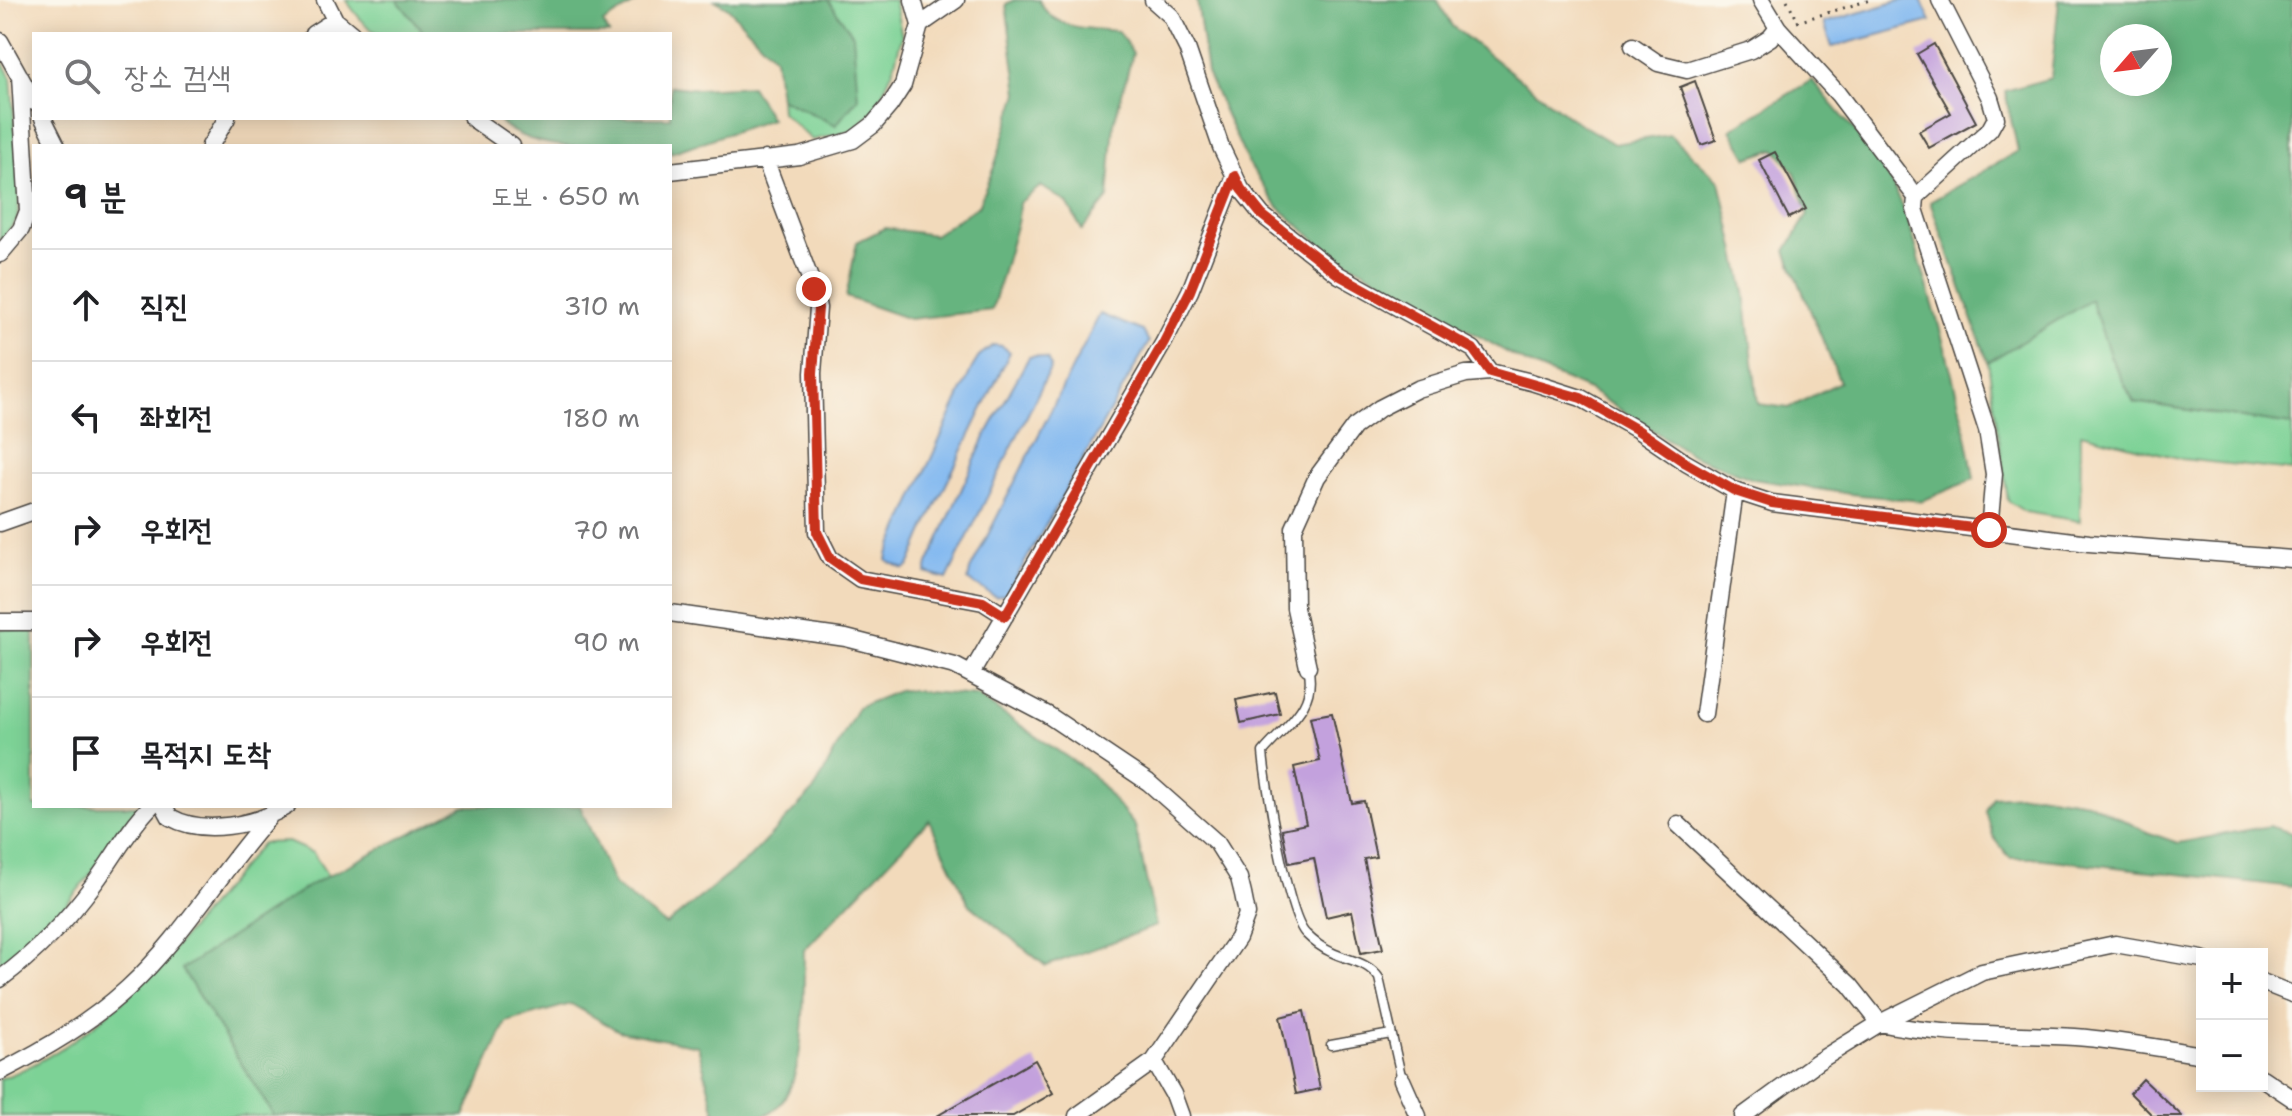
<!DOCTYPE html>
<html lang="ko">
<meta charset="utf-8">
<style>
body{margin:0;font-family:"Shantell Sans","Poor Story",sans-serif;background:#f6f6f6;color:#202124}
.controls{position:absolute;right:24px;bottom:24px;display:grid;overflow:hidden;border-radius:0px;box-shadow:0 4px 20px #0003}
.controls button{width:72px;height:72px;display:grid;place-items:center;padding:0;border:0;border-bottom:2px solid #e0e0e0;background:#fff;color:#202124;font:40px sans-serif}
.compass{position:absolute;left:2100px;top:24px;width:72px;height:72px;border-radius:50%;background:#fff;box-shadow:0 4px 20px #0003;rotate:242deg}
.stop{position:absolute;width:24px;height:24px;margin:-18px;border:6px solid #c8321e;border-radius:50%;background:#fff}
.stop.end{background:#c8321e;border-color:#fff;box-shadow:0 2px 8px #0008}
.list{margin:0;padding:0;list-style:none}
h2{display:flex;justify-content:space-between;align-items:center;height:104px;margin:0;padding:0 32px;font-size:34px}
h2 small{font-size:26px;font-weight:400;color:#757577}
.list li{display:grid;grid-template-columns:52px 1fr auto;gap:24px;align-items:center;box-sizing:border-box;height:112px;padding:0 32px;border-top:2px solid #e0e0e0}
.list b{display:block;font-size:30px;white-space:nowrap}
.list em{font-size:26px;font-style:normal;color:#757577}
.icon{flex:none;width:44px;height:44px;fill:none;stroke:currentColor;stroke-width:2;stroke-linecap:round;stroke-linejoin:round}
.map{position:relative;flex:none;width:2292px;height:1116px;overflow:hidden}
.search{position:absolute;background:#fff;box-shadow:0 4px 20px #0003;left:32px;top:32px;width:640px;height:88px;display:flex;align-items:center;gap:20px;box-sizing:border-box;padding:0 28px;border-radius:0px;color:#757577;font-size:30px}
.panel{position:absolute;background:#fff;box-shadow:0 4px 20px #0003;left:32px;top:144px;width:640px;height:664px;border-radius:0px}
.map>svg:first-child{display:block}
.green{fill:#7dd296;stroke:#547e60;stroke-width:2}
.forest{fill:#66b47f;stroke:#487055;stroke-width:2;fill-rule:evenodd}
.water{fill:#81b8f0;stroke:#56728e;stroke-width:2}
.building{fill:#c3a1dd}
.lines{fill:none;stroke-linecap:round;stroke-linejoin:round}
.lane-casing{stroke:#494541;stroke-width:11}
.street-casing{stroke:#494541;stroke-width:19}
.path{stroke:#494541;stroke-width:3;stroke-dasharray:2 6;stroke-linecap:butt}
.lane{stroke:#fff;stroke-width:8}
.street{stroke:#fff;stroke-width:16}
.route{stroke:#c8321e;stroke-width:10}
</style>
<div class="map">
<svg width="2292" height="1116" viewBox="0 0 2292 1116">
<rect width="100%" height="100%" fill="#fbf7ec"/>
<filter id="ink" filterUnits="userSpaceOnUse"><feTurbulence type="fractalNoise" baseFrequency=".0125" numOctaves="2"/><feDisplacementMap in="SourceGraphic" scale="16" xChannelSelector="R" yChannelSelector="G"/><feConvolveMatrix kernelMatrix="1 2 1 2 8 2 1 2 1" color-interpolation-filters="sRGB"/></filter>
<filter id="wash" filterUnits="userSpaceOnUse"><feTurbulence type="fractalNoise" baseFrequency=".006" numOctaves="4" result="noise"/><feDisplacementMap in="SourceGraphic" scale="32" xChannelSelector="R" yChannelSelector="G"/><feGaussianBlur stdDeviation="1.8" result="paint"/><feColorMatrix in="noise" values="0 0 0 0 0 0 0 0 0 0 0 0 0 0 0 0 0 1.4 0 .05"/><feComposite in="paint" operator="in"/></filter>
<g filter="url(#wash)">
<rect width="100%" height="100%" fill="#f2dabb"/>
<path class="green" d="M346,0H397L425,34C377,34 375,42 346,0Z
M828,0H894L902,36L893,70L875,110L852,131L812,140L781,112L780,98L836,125L853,35Z
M0,57L11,78L20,195L17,219L0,242Z
M2091,299L2111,358L2134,402L2292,425V471L2182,459L2081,433L2080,521L2025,512L2008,501L1988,362Z
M0,629H34V806H141C98,864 59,924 0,966Z
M288,842L313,853L328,876L182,969L274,1116H0V1079C113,1038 187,931 262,843Z"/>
<path class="forest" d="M397,0H641L603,23L609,34H425Z
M715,0H828L853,35L858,98L836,125L780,98L775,58L728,8Z
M1014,0H1039C1053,31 1088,28 1118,31L1133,53L1114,123L1108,198L1082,230L1067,203L1041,186L1019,203L1018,219L992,310L909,319L846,297L857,242L885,228L934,235L978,206L994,167L1018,93L1006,4Z
M1197,0H1437L1452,26L1569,117L1614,144L1670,135L1720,181L1745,293L1758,404L1789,408L1840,382L1786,251L1808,214L1795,173L1775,149L1748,158L1731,129L1812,80C1840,114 1871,147 1893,186C1909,215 1915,246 1925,278C1945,344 1963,410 1974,479L1922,501L1850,494L1753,479L1692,455L1589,390L1526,363L1326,249L1277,206L1247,161L1207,73Z
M2059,0H2292V425L2134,402L2111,358L2091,300L1988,362L1930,202L2018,151L2005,91L2051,78ZM2112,36H2160V84H2112Z
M670,86L698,89L751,86L771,119L670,153V146C620,146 531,158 496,118H670Z
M901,690L977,696L1092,774L1135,826L1156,926L1046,966L969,904L929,820L804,950C803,990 811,1104 761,1116C748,1116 730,1116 716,1116L698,1046L619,1031L571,1004L506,1022L464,1116H274L182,969L312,884L463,806H580L614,885L666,925L750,857L815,789L858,707Z
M2037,794L2087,802L2147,832L2178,843L2269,826L2292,833V887L2035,858H2010L1993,836L1986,811L1993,797Z"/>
<path class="water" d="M1902,0H1921L1931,21L1832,47L1824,23Z
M1100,314L1143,331L1149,342L1007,594L996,597L968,580L970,570Z
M994,345L1002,346L1010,352L927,524L909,566L904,569L887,561L888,554L972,368L980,355Z
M1036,356L1047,359L1051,367L947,579L926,573L928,564L985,437L1029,357Z"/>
<g id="blocks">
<path class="building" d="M1934,44L1976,122L1929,148L1919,131L1951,113L1917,54Z
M1695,81L1716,140L1701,145L1680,87Z
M1775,152L1806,209L1789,218L1759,160Z
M1275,692L1280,714L1241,723L1236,700Z
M1332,713L1352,803L1364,801L1376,857L1364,859L1383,949L1361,953L1352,911L1326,917L1314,858L1289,863L1282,829L1306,824L1294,767L1320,761L1310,717Z
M1304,1011L1320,1089L1296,1094L1280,1017Z
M1035,1060L1053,1093L1013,1116H937Z
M2143,1079L2182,1116H2153L2130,1093Z"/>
</g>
</g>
<g filter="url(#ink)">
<use href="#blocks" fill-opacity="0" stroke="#494541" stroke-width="2"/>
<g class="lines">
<g class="lane-casing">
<path id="lane" d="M1308,667C1318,706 1286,725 1263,752C1265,781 1288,918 1306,934C1312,940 1322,948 1331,952C1349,961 1367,961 1379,978L1402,1080
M1331,1045L1391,1034"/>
</g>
<g class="street-casing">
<path id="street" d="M325,0L335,20L352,34
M913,0L920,25
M1153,0L1171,16L1187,48L1221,147L1241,189L1262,215L1339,275L1473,349L1490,372
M1940,0L1990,98L1996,118L1990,129L1916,197L1915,209L1987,430L1994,474L1989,530
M1778,28L1838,94L1916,197
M313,34L335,20
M0,41L34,102
M1633,46L1658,63L1687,70L1751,50L1770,38L1778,28L1761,0
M43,118L57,146
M472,118L512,146
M210,146L227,118
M765,159L814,289L818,308L813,373L817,532L830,558L860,579L983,602L1005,616
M670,171L799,156L853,140L873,125L890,105L903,85L920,25L956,0
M0,254L21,229L28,211L20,76
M0,523L34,511
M670,613L846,638L955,666L1048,715L1148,782L1217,843L1239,878L1243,894L1247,914L1238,938L1154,1061L1077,1116
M0,622H34
M1308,667L1295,608L1294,528L1317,477L1354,427L1380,408L1417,389L1466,374L1490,372L1531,382L1581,398L1636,429L1686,463L1735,491L1772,503L2089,543L2292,559
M971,674L1164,342L1190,291L1235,176
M1704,714L1735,491
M164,806L170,817C203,836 256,825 287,806
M1678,824L1850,985L1880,1023L1817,1062L1743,1116
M0,979C37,952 69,918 96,881C114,857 129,828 151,806
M2262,982L2292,994
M1880,1023L1982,972L2115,944L2202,959
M1880,1023C1943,1037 2010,1033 2075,1037C2117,1040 2160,1048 2202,1055
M1154,1061L1173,1094L1181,1116
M0,1072C45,1049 90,1023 128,988C182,938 220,872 269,817
M2262,1078L2292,1098
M1402,1080L1418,1116"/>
</g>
<path class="path" d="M1787,0L1798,21
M1797,22L1870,0"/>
<use href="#lane" class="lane"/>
<use href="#street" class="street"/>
</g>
</g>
<g class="lines" filter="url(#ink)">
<path class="route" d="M814,289L818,308L813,373L817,532L830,558L860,579L983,602L1005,616L1164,342L1190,291L1235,176L1241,189L1262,215L1339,275L1473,349L1490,372L1581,398L1636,429L1686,463L1735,491L1772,503L1989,530"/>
</g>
</svg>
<div class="controls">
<button>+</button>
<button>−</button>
</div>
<svg class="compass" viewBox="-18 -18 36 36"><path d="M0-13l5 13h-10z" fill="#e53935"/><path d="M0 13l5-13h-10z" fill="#757577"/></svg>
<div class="stop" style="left:1989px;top:530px"></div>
<div class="stop end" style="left:814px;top:289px"></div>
<div class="search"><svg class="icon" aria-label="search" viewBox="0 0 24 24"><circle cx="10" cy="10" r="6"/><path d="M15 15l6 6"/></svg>장소 검색</div>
<section class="panel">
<h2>9 분<small>도보 · 650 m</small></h2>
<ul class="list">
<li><svg class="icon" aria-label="ahead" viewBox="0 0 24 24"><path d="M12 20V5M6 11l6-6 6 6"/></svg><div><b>직진</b></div><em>310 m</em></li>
<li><svg class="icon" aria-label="left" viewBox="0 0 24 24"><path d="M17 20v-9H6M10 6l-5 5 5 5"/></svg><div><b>좌회전</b></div><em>180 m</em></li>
<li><svg class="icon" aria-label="right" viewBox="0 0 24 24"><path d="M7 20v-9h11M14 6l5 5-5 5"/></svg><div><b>우회전</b></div><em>70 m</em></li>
<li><svg class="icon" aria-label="right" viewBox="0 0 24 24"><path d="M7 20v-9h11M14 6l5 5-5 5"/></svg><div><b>우회전</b></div><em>90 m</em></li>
<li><svg class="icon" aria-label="arrive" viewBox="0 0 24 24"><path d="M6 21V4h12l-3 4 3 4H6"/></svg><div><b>목적지 도착</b></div></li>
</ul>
</section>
</div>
